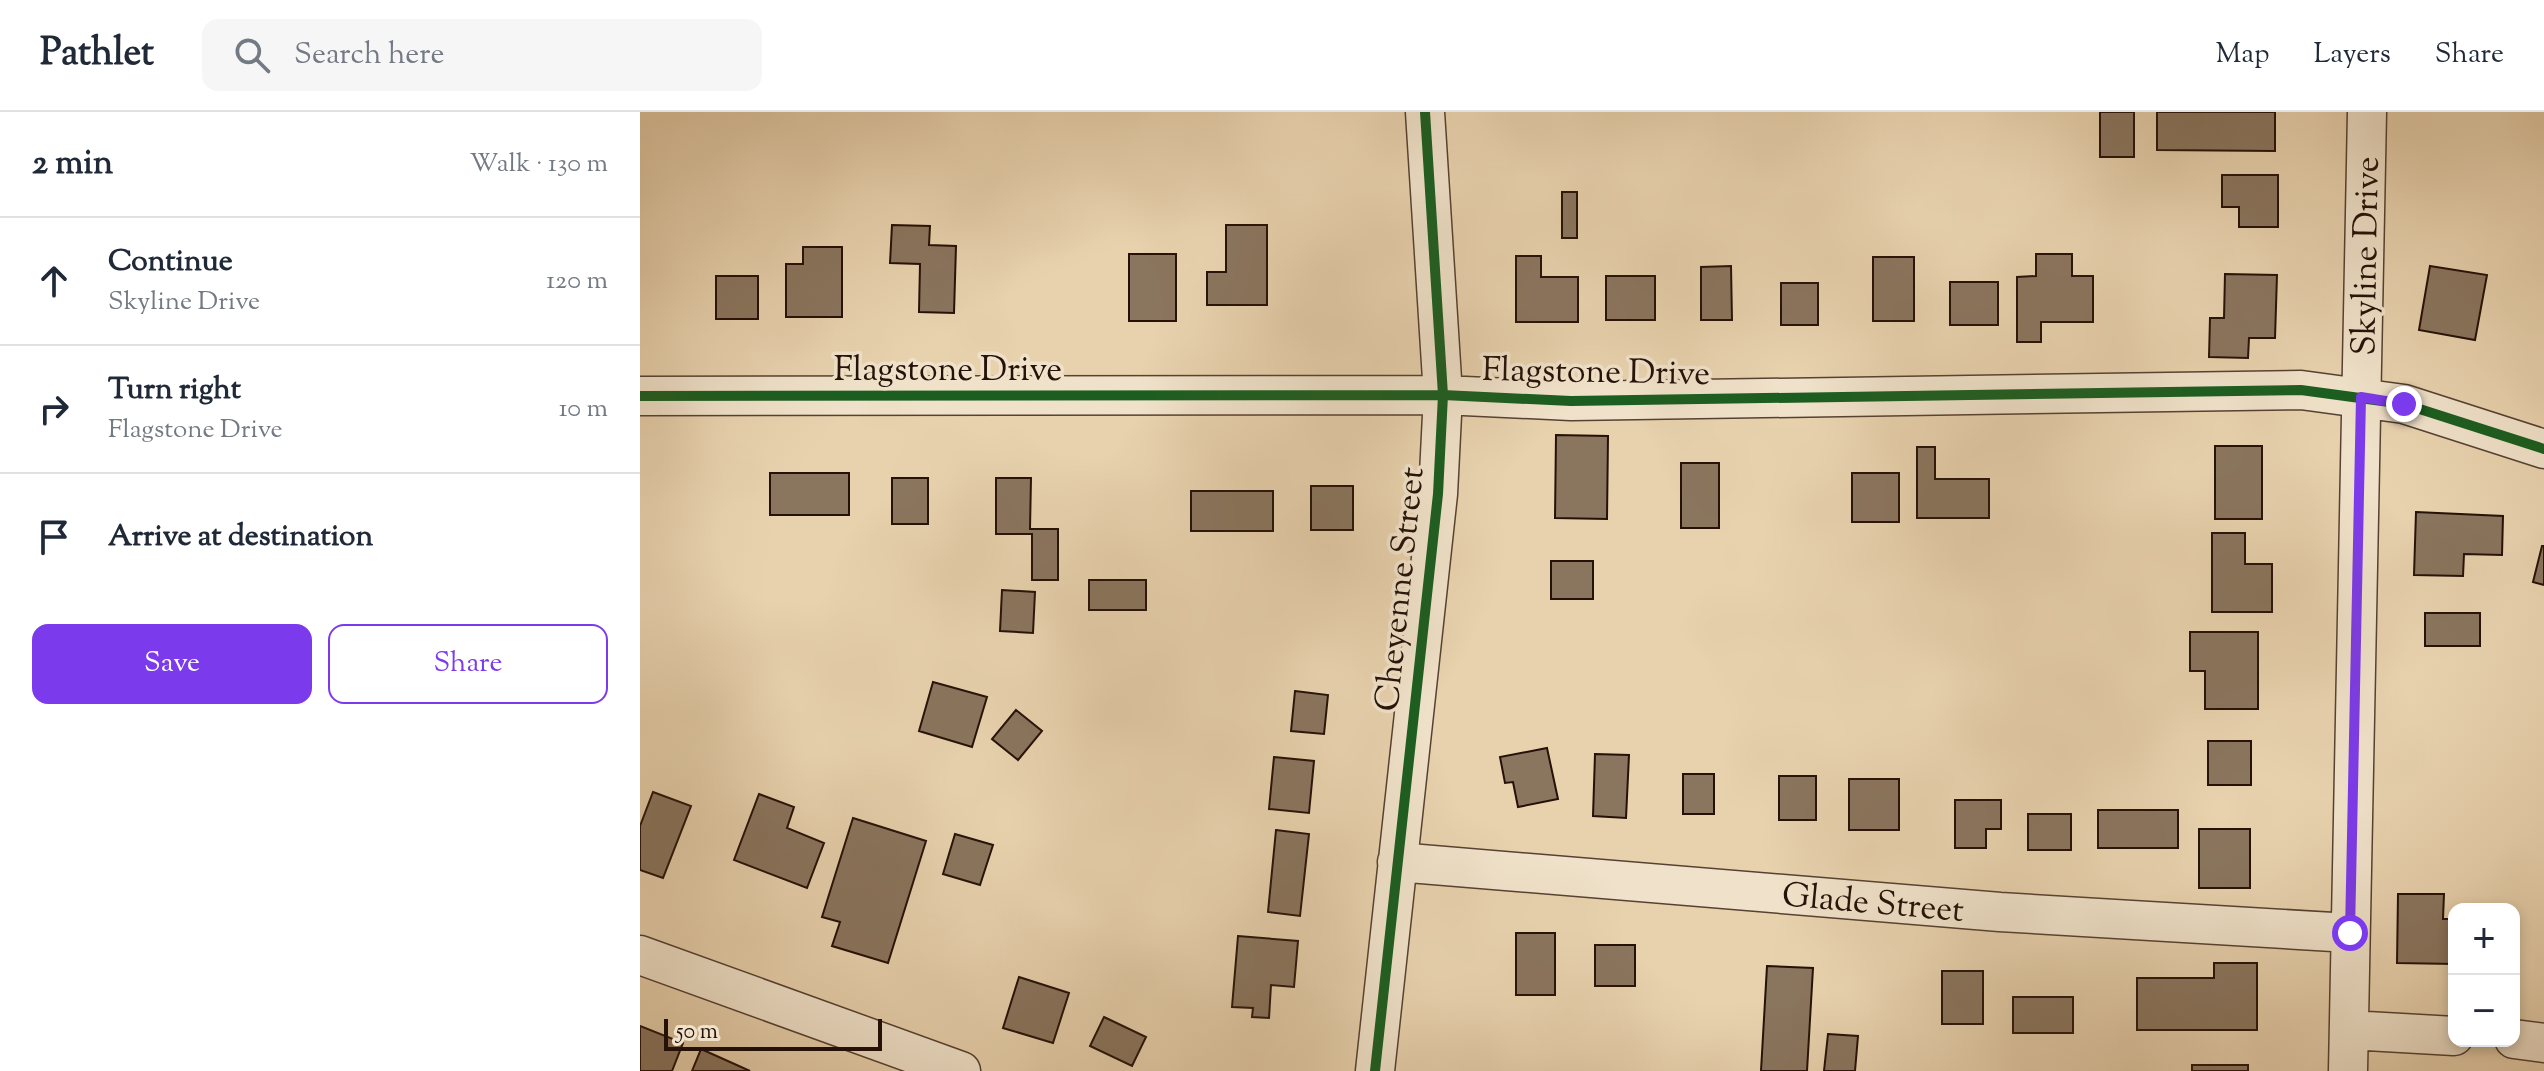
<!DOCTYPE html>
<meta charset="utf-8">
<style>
body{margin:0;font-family:"Sorts Mill Goudy",serif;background:#f6f6f7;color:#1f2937}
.controls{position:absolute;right:24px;bottom:24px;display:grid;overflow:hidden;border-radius:16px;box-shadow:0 4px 12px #0003}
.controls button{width:72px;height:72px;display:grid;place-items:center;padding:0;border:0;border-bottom:2px solid #e0e1e3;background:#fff;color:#1f2937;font:40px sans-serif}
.scale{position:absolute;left:24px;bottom:20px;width:218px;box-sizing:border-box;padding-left:8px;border:4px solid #251108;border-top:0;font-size:22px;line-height:28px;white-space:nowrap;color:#251108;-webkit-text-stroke:6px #f0e2ca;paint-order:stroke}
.stop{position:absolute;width:24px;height:24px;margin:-18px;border:6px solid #7c3aed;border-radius:50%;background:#fff}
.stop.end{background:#7c3aed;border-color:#fff;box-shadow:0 2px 8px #0008}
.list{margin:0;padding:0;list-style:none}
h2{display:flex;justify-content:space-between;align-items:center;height:104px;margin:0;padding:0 32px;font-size:34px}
h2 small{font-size:26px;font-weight:400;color:#747a83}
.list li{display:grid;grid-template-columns:52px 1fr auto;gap:24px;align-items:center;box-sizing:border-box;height:128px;padding:0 32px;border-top:2px solid #e0e1e3}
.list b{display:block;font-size:30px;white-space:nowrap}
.list p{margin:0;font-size:26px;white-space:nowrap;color:#747a83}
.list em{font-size:26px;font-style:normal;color:#747a83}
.actions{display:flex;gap:16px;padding:24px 32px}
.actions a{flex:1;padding:18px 0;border:2px solid #7c3aed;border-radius:16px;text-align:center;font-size:28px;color:#7c3aed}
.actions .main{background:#7c3aed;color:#fff}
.icon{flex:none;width:44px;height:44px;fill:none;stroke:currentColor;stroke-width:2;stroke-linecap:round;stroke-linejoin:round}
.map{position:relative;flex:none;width:1904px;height:959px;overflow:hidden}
header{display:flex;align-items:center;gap:48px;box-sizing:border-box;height:112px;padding:0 40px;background:#fff;border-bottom:2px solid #e0e1e3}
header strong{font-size:38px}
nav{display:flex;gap:44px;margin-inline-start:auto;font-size:28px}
.search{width:560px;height:72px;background:#f6f6f7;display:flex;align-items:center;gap:20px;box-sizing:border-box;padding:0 28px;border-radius:16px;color:#747a83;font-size:30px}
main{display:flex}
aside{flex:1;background:#fff}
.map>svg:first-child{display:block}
.building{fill:#8a755e;stroke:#251108;stroke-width:2}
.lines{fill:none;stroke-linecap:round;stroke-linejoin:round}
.minor-casing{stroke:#564132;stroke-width:41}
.minor{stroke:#f0e2ca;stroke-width:38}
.cycleway-casing{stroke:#f0e2ca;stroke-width:15}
.cycleway{stroke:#1b5e20;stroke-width:10}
.route{stroke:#7c3aed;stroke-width:10}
.labels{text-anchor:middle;stroke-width:7;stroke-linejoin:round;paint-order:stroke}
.street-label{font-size:34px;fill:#251108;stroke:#f0e2ca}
</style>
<header>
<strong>Pathlet</strong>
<div class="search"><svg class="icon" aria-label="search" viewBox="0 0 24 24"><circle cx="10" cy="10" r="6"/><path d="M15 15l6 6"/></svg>Search here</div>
<nav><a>Map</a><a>Layers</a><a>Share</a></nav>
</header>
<main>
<aside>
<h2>2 min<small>Walk · 130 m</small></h2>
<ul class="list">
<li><svg class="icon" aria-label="ahead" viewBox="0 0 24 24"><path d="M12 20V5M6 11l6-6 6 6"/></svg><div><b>Continue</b><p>Skyline Drive</p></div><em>120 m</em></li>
<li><svg class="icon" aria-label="right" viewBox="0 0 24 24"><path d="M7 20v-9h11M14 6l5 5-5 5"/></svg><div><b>Turn right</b><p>Flagstone Drive</p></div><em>10 m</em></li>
<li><svg class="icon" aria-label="arrive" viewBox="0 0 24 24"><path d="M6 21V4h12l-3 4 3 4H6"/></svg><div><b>Arrive at destination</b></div></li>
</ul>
<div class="actions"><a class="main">Save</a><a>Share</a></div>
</aside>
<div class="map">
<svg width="1904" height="959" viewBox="0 0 1904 959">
<rect width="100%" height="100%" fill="#e8d2ae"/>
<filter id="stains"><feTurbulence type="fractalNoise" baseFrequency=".0025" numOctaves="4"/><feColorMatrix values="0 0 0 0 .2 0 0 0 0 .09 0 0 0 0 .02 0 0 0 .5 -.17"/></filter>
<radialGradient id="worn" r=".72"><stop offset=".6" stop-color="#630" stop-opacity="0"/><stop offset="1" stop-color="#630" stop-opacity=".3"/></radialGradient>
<path class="building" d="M1460,0H1494V45H1460Z
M1517,0H1635V39L1517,38Z
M1582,63H1638V115H1599V95H1582Z
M922,80H937V126H922Z
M252,113L290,114L289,133L316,134L314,201L279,200L280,152L250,151Z
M586,113H627V193H567V160H586Z
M163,135H202V205H146V152H163Z
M489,142H536V209H489Z
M1396,142H1432V164H1453V210H1401V230H1377V165L1396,164Z
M876,144H901V165H938V210H876Z
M1233,145H1274V209H1233Z
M1091,154L1092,208H1061V155Z
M1790,154L1847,163L1835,228L1779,218Z
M1585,162L1637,163L1635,226H1609L1608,246L1569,245L1570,206H1584Z
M76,164H118V207H76Z
M966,164H1015V208H966Z
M1310,170H1358V213H1310Z
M1141,171H1178V213H1141Z
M916,323L968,324L967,407L915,406Z
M1575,334H1622V407H1575Z
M1277,335H1295V367H1349V406H1277Z
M1041,351H1079V416H1041Z
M130,361H209V403H130Z
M1212,361H1259V410H1212Z
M252,366H288V412H252Z
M356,366H391L390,417H418V468H392V422H356Z
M671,374H713V418H671Z
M551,379H633V419H551Z
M1776,400L1863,404L1862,443L1824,442L1823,464L1774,463Z
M1572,421H1605V452H1632V500H1572Z
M1902,434H1904V473L1893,470Z
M911,449H953V487H911Z
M449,468H506V498H449Z
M362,478L395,480L393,521L360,519Z
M1785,501H1840V534H1785Z
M1550,520H1618V597H1565V559H1550Z
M293,570L347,585L332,635L279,619Z
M655,579L688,583L684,622L651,619Z
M376,598L402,619L378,648L352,627Z
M1568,629H1611V673H1568Z
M907,636L918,687L878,695L873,670L865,671L860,645Z
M955,642L989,643L986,706L953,704Z
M634,645L674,649L669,701L629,697Z
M1043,662H1074V702H1043Z
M1139,664H1176V708H1139Z
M1209,667H1259V718H1209Z
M13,680L51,694L23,766L0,758V714Z
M119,682L154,695L147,716L184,731L167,776L94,748Z
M1315,688H1361V717H1346V736H1315Z
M1458,698H1538V736H1458Z
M1388,702H1431V738H1388Z
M213,706L286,729L248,851L192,834L200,810L182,805Z
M1559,717H1610V776H1559Z
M636,718L669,722L660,804L628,800Z
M315,722L353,733L340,773L303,762Z
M1758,782H1804L1803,807H1814V852L1757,851Z
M876,821H915V883H876Z
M598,824L658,829L654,875L631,873L629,906L612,905L613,896L592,895Z
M955,833H995V874H955Z
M1574,851H1617V918H1497V866H1574Z
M1127,854L1173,856L1167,959H1121Z
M1302,859H1343V912H1302Z
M379,865L429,881L413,931L363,916Z
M1373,885H1433V921H1373Z
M464,905L506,925L492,954L450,934Z
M0,914L43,931L32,959H0Z
M1188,922L1218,924L1215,959H1184Z
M61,937L110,959H52Z
M1552,953H1608V959H1552Z"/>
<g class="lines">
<g class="minor-casing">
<path id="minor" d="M0,284L803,283L931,289L1661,278L1764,292L1904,337
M757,750L1360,800L1710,821
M0,843L321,959
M1709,918L1814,924
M1874,927L1904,931
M735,959L798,382L803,283L785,0
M1708,959L1727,0"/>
</g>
<use href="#minor" class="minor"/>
<g class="cycleway-casing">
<path id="cycleway" d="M0,284L803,283L931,289L1661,278L1764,292L1904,337
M735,959L798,382L803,283L785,0"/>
</g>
<use href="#cycleway" class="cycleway"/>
</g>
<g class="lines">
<path class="route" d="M1710,821L1721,285L1764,292"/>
</g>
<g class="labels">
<g class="street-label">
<text transform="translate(1724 144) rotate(-89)" y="12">Skyline Drive</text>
<text x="308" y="268">Flagstone Drive</text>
<text transform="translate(956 258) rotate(1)" y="12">Flagstone Drive</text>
<text transform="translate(758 477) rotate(-84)" y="12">Cheyenne Street</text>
<text transform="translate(1233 789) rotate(5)" y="12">Glade Street</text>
</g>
</g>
<rect width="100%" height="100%" filter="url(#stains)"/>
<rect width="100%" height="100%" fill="url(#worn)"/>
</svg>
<div class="controls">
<button>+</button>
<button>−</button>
</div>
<div class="scale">50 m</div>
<div class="stop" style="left:1710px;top:821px"></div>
<div class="stop end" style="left:1764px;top:292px"></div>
</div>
</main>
